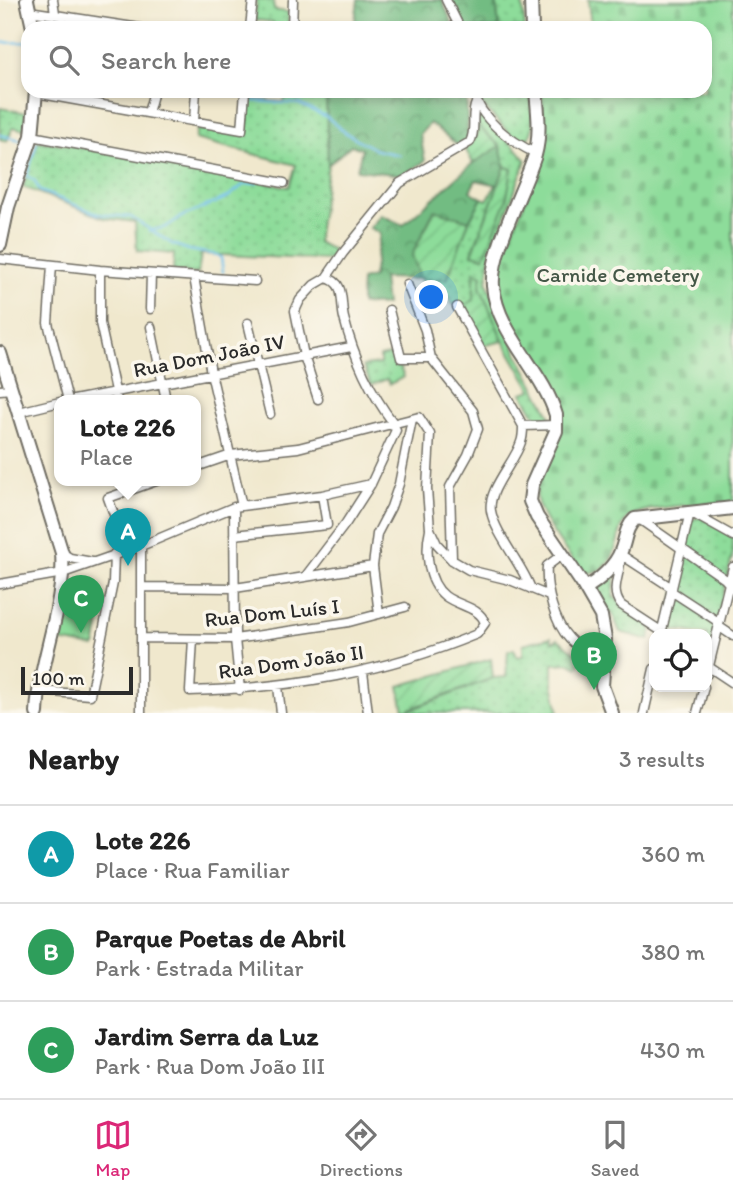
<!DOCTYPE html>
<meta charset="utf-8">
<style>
body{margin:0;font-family:Itim,sans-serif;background:#f6f6f6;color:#222}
.controls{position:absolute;right:21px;bottom:21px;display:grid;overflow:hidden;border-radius:14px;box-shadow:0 4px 10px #0003}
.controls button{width:63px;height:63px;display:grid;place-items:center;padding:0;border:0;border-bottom:2px solid #e0e0e0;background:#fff;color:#222;font:35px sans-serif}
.scale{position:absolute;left:21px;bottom:18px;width:112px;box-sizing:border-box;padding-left:7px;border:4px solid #2b2b2b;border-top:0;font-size:19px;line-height:24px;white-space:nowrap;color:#2b2b2b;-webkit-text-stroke:5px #fbf7ec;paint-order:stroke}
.you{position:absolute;left:432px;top:298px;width:24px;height:24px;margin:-18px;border:5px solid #fff;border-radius:50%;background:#1a73e8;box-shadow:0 0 0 10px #1a73e833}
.badge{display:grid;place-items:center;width:46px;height:46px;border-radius:50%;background:#db2777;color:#fff;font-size:23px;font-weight:700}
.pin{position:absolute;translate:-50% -58px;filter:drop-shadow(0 2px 4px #0008)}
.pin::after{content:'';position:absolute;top:37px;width:24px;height:21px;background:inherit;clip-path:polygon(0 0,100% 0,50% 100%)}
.popup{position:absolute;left:54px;top:395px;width:147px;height:91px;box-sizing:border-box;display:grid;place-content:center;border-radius:14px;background:#fff;filter:drop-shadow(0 2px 5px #0005);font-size:23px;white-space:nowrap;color:#767676}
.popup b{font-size:26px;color:#222}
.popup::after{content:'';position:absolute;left:50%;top:100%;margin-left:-14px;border:14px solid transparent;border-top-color:#fff}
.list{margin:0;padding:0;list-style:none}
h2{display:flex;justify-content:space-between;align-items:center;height:91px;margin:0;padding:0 28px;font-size:30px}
h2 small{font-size:23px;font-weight:400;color:#767676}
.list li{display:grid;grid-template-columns:46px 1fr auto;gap:21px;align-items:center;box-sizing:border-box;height:98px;padding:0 28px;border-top:2px solid #e0e0e0}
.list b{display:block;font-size:26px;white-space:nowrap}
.list p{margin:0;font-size:23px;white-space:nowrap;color:#767676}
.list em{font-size:23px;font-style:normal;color:#767676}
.icon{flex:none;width:38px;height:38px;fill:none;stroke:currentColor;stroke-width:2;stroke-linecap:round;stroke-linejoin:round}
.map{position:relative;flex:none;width:733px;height:713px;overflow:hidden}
.search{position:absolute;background:#fff;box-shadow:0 4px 10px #0003;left:21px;right:21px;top:21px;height:77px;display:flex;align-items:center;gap:18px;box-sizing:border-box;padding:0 24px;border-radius:21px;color:#767676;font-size:26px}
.sheet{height:385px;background:#fff}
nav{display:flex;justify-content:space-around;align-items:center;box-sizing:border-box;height:98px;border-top:2px solid #e0e0e0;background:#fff;font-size:19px;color:#767676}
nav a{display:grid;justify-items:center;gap:4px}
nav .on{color:#db2777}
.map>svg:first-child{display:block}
.grass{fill:url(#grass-dots);stroke:#5c8462;stroke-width:2}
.forest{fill:url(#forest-crowns);stroke:#4e7456;stroke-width:2}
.cemetery{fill:url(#cemetery-stones);stroke:#5c8462;stroke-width:2}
.park{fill:#8ddc9a;stroke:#5c8462;stroke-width:2}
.garden{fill:url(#garden-furrows);stroke:#5c8462;stroke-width:2}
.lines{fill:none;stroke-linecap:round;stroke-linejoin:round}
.stream{stroke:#71c1ec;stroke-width:2.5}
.street-casing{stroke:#706d64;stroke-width:11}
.secondary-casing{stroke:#706d64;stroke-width:16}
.street{stroke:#fff;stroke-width:8}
.secondary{stroke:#fff;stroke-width:12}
.labels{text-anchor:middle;stroke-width:7;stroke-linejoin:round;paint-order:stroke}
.park-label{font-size:21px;fill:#445747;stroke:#fbf7ec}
.street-label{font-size:21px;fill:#2b2b2b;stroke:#fbf7ec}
</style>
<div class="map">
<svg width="733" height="713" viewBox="0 0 733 713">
<defs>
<pattern id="grass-dots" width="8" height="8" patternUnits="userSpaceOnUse" patternTransform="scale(1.75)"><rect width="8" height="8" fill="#8ddc9a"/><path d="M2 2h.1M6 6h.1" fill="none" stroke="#7abd85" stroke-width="1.8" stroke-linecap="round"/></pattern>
<pattern id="forest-crowns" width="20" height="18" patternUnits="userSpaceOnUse" patternTransform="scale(1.75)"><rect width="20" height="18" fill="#72bc82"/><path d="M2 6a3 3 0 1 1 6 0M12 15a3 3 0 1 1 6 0" fill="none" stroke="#5e996b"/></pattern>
<pattern id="cemetery-stones" width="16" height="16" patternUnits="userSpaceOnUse" patternTransform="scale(1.75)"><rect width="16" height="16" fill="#8ddc9a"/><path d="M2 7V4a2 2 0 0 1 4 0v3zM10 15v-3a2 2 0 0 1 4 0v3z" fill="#7abd85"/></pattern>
<pattern id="garden-furrows" width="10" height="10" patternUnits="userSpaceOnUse" patternTransform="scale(1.75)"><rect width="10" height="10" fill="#8ddc9a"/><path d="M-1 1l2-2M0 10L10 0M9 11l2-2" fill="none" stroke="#7abd85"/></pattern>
</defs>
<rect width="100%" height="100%" fill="#fbf7ec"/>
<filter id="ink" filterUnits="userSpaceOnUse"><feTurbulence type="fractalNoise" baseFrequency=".0143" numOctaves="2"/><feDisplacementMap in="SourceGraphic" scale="14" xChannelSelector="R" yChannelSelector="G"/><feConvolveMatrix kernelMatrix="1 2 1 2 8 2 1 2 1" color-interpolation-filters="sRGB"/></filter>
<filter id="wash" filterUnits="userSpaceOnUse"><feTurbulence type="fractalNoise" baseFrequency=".00686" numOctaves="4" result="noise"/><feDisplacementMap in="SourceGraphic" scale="28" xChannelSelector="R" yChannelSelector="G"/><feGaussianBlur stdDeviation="1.57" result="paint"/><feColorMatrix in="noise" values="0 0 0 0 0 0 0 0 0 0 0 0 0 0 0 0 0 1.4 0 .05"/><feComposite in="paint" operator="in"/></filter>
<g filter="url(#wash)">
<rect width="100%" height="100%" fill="#f0e8cd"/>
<path class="grass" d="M257,0H273L274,10L288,12V28H273V22L255,20Z
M496,0H522L525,28H499Z
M287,91H326L328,165L317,242L333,250L330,260L201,254L198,274L173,271L174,254L137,251L135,222L104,218L23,187L38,141L69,145L289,187L296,165L195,139L197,129L246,133L250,99L284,102Z
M476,91L500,97V91H530L533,126L530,137L522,141L515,139L481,104Z
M0,108L28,113L26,130L13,127L7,141L0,139Z
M478,112L519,151L526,160L490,258L487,283L517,353L550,415L549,421L538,420L522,393L532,390L503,341L480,287L474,300L462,307L452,304L448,296L427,301L421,279H447L469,221L482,198L487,200L496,185H498L472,253L484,257L512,169L505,167L499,146L477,125Z
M394,354L404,377L390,384L387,379L371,385L363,366L380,364V357Z
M702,517L733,536V553L711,645L707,643V634C693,634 685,629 671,630L670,613L693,519Z
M617,566L613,596L650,626L652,631L649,640L620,632L612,612L607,614C590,588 597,585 617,566Z
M551,637L552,642L558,639L583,659L578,667L570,663L553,664V684L559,713H402L493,678L506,677L508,651L514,649L517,657L523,656V644Z"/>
<path class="forest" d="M358,0H442L454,28H354Z
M451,0H496L499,28H463Z
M326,91H466L468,138L460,147L430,123L420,134L425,161L403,175L357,170L362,149L351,145L328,165Z
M500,146L505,167L498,185L476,180L470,191L482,198L469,221L434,211L412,255L421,279L383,278L386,305L361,304V280L373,277L380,233L370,228L381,215L403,225L473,163Z"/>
<path class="cemetery" d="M588,0H733V502C711,504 644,505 629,517C612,531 623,573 585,573L579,569C568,553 539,517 537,499C533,472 566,448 562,411L505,307L499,290L501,260L545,152L542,91H705V28H589L591,27Z"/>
<path class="park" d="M64,609L101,615L95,647L59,641Z"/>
<path class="garden" d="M477,125L500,146L473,163L466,150L477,133Z
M505,167L512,169L506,202L484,257L472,254Z
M435,210L469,221L447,279H421L412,255Z
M474,271L482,275L480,287L503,341L482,346L462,307L474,300Z
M491,659L493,678L404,711L399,686Z"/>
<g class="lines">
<path class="stream" d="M0,43L28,42
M253,101L299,104L327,117L346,133L376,150L400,155
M0,135L21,140
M37,142L27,176L34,180L40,191L98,214L131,217L172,244L189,250L217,255L221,258L223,272
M149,231L166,227L181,217L228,197L243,185L257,183"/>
</g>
</g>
<g filter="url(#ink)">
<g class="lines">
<g class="street-casing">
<path id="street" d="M53,0L55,13
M446,0L460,28
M29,11L140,28
M250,28L253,0
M292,28L293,0
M473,91C480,119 510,141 535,153
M36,93L242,130L245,91
M148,113L154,91
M194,121L196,91
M32,136L284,183
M0,259L100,270L255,281
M52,265L48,323L68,400
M100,270V323L117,400
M194,277L211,373L242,506
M326,278C346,282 340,302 344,318C354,358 369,391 394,424
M407,284L425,330L431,358L473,411L478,429L468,455L450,487L452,560
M457,307L523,426C523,431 523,437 521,442C515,462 487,490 491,511C495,534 522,564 531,589
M150,309L151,274
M389,310L401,358H431
M248,323L270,414
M151,327L166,400
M0,390L11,389
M318,399L304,356L295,311L300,300L314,285L326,278L343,253L400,183L470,142C477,129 470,116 476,103
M74,400L351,347
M19,412L60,402
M523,426L557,425
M196,467L231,455L298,448L419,417L430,434L427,489L430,529L437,544L452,560L469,570L510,580L549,596
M234,507L235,639L240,690
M643,517L642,521L725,579L733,588
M234,535L327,525L322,495
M141,546V713
M127,550L108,498L159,480
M62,553L70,558L92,562
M563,554L547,566C546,579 548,592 552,605C561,636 573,646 602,660
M620,554C623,571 608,589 621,605L661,631
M620,554L672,588
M305,577L373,566
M0,584L63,573L141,546L234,507L322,495L371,484
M141,587L235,588L305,577L346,523L371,484L396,430L394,424
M671,591L717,621L718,626L733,636
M379,614L373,566L377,534L391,507L399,484L412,419
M661,634L690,512L733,536
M141,638L235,639L349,622L405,607
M193,639L190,691C291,688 383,673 477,634L485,623C480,607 458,606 445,596C427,582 425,550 430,529
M709,667L733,683
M363,672L368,713
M707,674L733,567
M278,686L281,713
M40,691L90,695L113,583L114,554
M644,713L654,669
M697,713L704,687"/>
</g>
<g class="secondary-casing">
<path id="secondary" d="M27,0L33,28
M531,0L532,28
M536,91C538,112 541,134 535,155C524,191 490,251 493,286C497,333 543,371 556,415V431L532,485L530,501L537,517L582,583L601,616L605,639L602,686L612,713
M0,245L8,207L32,136L36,91
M0,353L62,553C66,603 39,661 37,713
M585,588C599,581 616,565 621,551C626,539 625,528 635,519L733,508"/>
</g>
<use href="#street" class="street"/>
<use href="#secondary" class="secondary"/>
</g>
</g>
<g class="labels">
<g class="park-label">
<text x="618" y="282">Carnide Cemetery</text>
</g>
<g class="street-label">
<text transform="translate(209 356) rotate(-11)" y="7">Rua Dom João IV</text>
<text transform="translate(272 613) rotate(-6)" y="7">Rua Dom Luís I</text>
<text transform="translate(291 662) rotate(-8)" y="7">Rua Dom João II</text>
</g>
</g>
</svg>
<div class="controls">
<button><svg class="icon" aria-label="locate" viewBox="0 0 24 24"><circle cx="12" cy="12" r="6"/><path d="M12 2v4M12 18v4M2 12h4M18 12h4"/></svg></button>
</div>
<div class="scale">100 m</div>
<div class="you"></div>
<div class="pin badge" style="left:128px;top:566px;background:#0f9aa8">A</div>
<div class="popup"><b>Lote 226</b>Place</div>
<div class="pin badge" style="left:594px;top:690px;background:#2e9e5b">B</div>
<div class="pin badge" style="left:81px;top:633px;background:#2e9e5b">C</div>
<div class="search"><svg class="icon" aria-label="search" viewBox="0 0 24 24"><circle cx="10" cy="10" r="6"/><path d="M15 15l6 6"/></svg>Search here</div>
</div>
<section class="sheet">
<h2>Nearby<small>3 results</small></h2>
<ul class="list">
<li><span class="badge" style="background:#0f9aa8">A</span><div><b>Lote 226</b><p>Place · Rua Familiar</p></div><em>360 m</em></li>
<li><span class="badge" style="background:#2e9e5b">B</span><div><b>Parque Poetas de Abril</b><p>Park · Estrada Militar</p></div><em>380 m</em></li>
<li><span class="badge" style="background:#2e9e5b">C</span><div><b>Jardim Serra da Luz</b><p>Park · Rua Dom João III</p></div><em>430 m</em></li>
</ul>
</section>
<nav>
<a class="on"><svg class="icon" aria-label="map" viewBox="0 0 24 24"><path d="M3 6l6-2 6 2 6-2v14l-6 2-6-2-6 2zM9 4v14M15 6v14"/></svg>Map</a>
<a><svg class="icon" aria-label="directions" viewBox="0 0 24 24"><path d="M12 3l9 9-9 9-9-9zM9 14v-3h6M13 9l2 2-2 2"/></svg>Directions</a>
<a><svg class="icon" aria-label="saved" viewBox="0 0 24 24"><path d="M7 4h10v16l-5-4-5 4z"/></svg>Saved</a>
</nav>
